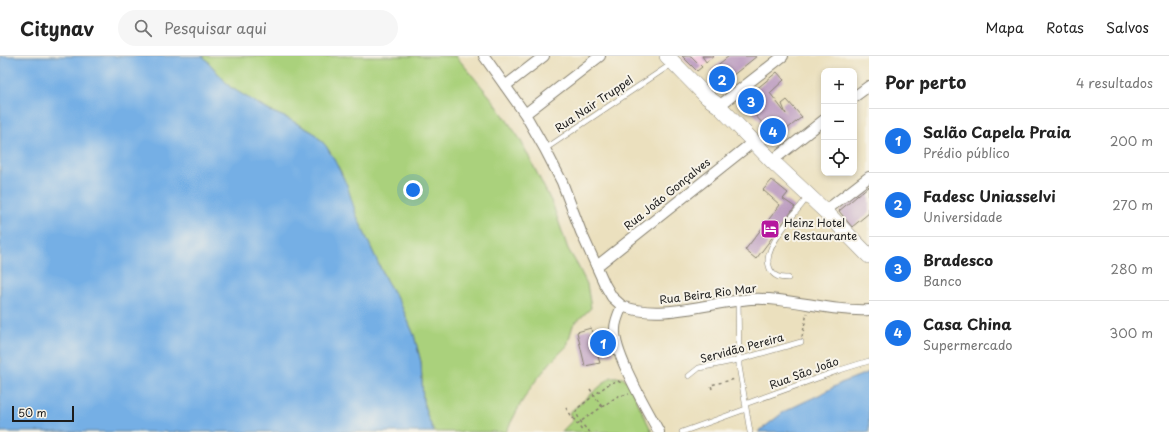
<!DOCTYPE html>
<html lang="pt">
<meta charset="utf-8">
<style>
body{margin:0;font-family:"Playpen Sans",sans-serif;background:#f6f6f6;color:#222}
.controls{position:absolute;right:12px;top:12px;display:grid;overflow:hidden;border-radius:8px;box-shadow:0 2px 6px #0003}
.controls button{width:36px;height:36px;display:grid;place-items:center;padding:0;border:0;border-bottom:1px solid #e0e0e0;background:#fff;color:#222;font:20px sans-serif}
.scale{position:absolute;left:12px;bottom:10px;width:62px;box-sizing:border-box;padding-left:4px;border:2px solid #1c1c1c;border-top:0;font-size:11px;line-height:14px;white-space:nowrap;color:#1c1c1c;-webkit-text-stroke:3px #f7f3e8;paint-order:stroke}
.you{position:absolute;left:413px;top:134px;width:14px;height:14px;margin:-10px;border:3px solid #fff;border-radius:50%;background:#1a73e8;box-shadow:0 0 0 6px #1a73e833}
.badge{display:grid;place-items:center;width:26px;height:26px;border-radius:50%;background:#1a73e8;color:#fff;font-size:13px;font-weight:700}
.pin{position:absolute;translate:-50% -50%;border:2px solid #fff;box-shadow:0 1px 4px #0006}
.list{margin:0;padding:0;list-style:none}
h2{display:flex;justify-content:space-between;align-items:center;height:52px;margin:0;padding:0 16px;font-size:17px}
h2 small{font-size:13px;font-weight:400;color:#767676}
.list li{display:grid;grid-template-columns:26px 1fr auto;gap:12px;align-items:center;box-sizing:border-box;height:64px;padding:0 16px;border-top:1px solid #e0e0e0}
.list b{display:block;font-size:15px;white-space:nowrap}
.list p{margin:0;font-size:13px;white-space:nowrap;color:#767676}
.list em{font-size:13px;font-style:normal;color:#767676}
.icon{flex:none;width:22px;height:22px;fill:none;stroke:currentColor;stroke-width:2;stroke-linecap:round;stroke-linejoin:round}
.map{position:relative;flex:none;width:869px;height:376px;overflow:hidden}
header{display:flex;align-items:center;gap:24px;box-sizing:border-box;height:56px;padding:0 20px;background:#fff;border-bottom:1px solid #e0e0e0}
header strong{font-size:19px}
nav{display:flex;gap:22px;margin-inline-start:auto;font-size:14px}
.search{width:280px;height:36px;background:#f6f6f6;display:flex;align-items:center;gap:10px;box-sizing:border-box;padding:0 14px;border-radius:22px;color:#767676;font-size:15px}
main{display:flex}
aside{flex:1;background:#fff}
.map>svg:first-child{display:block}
.built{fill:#f3cfe0}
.green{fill:#aad17b;stroke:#63764c}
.water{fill:#74afe5;stroke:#486680}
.building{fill:#bd9ec1}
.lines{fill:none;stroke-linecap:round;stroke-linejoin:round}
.service-casing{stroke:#847e6d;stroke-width:6}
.minor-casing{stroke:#847e6d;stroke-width:12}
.primary-casing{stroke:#847e6d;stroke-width:16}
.path{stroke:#847e6d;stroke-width:1.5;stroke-dasharray:3 3;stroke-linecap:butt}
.service{stroke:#fff;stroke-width:5}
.minor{stroke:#fff;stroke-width:10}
.primary{stroke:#fff;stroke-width:15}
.labels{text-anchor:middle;stroke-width:4;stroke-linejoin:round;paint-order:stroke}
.street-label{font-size:11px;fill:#1c1c1c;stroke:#f7f3e8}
.poi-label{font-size:11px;fill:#1c1c1c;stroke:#f7f3e8;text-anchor:start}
</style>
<header>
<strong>Citynav</strong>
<div class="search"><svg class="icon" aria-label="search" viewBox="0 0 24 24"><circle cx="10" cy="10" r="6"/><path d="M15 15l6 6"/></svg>Pesquisar aqui</div>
<nav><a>Mapa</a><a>Rotas</a><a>Salvos</a></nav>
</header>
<main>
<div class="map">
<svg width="869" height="376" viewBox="0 0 869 376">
<rect width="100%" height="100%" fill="#f7f3e8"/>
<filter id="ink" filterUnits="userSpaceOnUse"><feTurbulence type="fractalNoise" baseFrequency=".025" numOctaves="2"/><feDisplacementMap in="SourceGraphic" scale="8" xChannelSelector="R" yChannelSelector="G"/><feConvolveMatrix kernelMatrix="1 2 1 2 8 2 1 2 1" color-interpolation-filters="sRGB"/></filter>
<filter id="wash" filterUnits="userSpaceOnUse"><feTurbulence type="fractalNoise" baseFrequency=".012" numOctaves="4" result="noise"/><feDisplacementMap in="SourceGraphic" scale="16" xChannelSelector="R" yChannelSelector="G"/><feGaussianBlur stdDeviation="0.9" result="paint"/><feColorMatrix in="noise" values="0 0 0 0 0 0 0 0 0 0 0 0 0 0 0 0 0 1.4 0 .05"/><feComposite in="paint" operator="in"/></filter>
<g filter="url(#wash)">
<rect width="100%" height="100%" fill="#ebe0be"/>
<path class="built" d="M681,0H717L697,16Z"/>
<path class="green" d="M203,0H456L492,43L520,83L553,149L568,193L577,208L587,228L591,252L573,269L567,290L550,307L534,327L521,347L506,376H434L427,359L423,346L421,306L414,279L402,251L386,224L368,185L356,158L341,116L334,103L326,90L314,77L289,63L270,55L230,31Z
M611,321H623L628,326L652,376H561L573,364L569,357Z"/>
<path class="water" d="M0,0H203L230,31L270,55L289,63L314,77L326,90L334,103L347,129L356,158L368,185L386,224L402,251L414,279L421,306L423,345L427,359L434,376H0Z
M869,316V376H758L785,355L821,338L841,327Z"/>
<g id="blocks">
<path class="building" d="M682,0H691L702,11L697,15Z
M702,0H714L706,6Z
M729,0H757L722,28L710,15Z
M777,16L784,24L770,37L786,58L782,48L787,44L802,61L776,82L742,45Z
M772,124L788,137L783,143L795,151L756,203L745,194L780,149L763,134Z
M869,130V157L852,171L839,155Z
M591,272L592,277L607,273L614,298L598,301L600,307L585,310L577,276Z"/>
</g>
</g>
<g filter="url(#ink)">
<use href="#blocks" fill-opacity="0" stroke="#847e6d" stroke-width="1"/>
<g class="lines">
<g class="service-casing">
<path id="service" d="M545,93L673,7
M788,222C780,222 774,221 770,213C769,210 768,207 768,204C769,185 796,156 808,141
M738,244L739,310L750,376
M689,320L699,312L738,304L801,286
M745,348L840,314L869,305
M682,376L746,353"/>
</g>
<g class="minor-casing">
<path id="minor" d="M484,0L525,58L545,93L562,126L581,176L605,229L612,241L622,250C619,257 615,265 615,273C613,297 647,353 659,376
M505,30L544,0
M854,41L869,30
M719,50L783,0
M525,58L600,0
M772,105L824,64
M825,155L869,121
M597,210L753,86
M622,250C660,265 711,246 751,243C791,241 829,256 869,254"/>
</g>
<g class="primary-casing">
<path id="primary" d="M667,0L707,41L719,50L772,105L825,155L869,200"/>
</g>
<path class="path" d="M802,281L807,257
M590,333L602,351
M712,333L711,329L735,323
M566,352L583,376
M577,368L618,340L629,338
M590,376C583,371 579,363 576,356L578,352L610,327L618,325L623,328"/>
<use href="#service" class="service"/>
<use href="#minor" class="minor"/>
<use href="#primary" class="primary"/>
</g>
</g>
<defs>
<g id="hotel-square" transform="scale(1)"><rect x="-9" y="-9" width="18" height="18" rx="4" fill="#b5179e" stroke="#f7f3e8"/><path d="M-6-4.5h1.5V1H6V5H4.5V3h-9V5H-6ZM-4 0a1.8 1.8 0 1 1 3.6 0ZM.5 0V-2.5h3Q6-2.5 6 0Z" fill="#fff"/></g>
</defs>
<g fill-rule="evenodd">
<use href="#hotel-square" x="770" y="173"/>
</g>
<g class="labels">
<g class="street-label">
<text transform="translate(594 48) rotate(-34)" y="4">Rua Nair Truppel</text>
<text transform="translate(667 138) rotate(-39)" y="4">Rua João Gonçalves</text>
<text transform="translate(708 238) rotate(-7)" y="4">Rua Beira Rio Mar</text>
<text transform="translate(742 292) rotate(-15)" y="4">Servidão Pereira</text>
<text transform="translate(804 317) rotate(-20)" y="4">Rua São João</text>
</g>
<g class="poi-label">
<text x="784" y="171">Heinz Hotel<tspan x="784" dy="13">e Restaurante</tspan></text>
</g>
</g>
</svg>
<div class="controls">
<button>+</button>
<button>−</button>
<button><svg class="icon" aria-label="locate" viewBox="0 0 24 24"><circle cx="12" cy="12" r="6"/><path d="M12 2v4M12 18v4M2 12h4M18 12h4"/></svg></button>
</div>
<div class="scale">50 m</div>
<div class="you"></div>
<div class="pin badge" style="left:603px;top:287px">1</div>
<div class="pin badge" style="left:722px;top:23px">2</div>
<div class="pin badge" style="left:751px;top:45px">3</div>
<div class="pin badge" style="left:773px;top:75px">4</div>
</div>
<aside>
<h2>Por perto<small>4 resultados</small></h2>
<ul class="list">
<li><span class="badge">1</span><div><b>Salão Capela Praia</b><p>Prédio público</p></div><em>200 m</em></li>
<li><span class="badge">2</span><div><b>Fadesc Uniasselvi</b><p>Universidade</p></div><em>270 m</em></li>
<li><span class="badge">3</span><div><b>Bradesco</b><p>Banco</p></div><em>280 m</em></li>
<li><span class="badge">4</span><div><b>Casa China</b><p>Supermercado</p></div><em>300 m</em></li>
</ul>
</aside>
</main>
